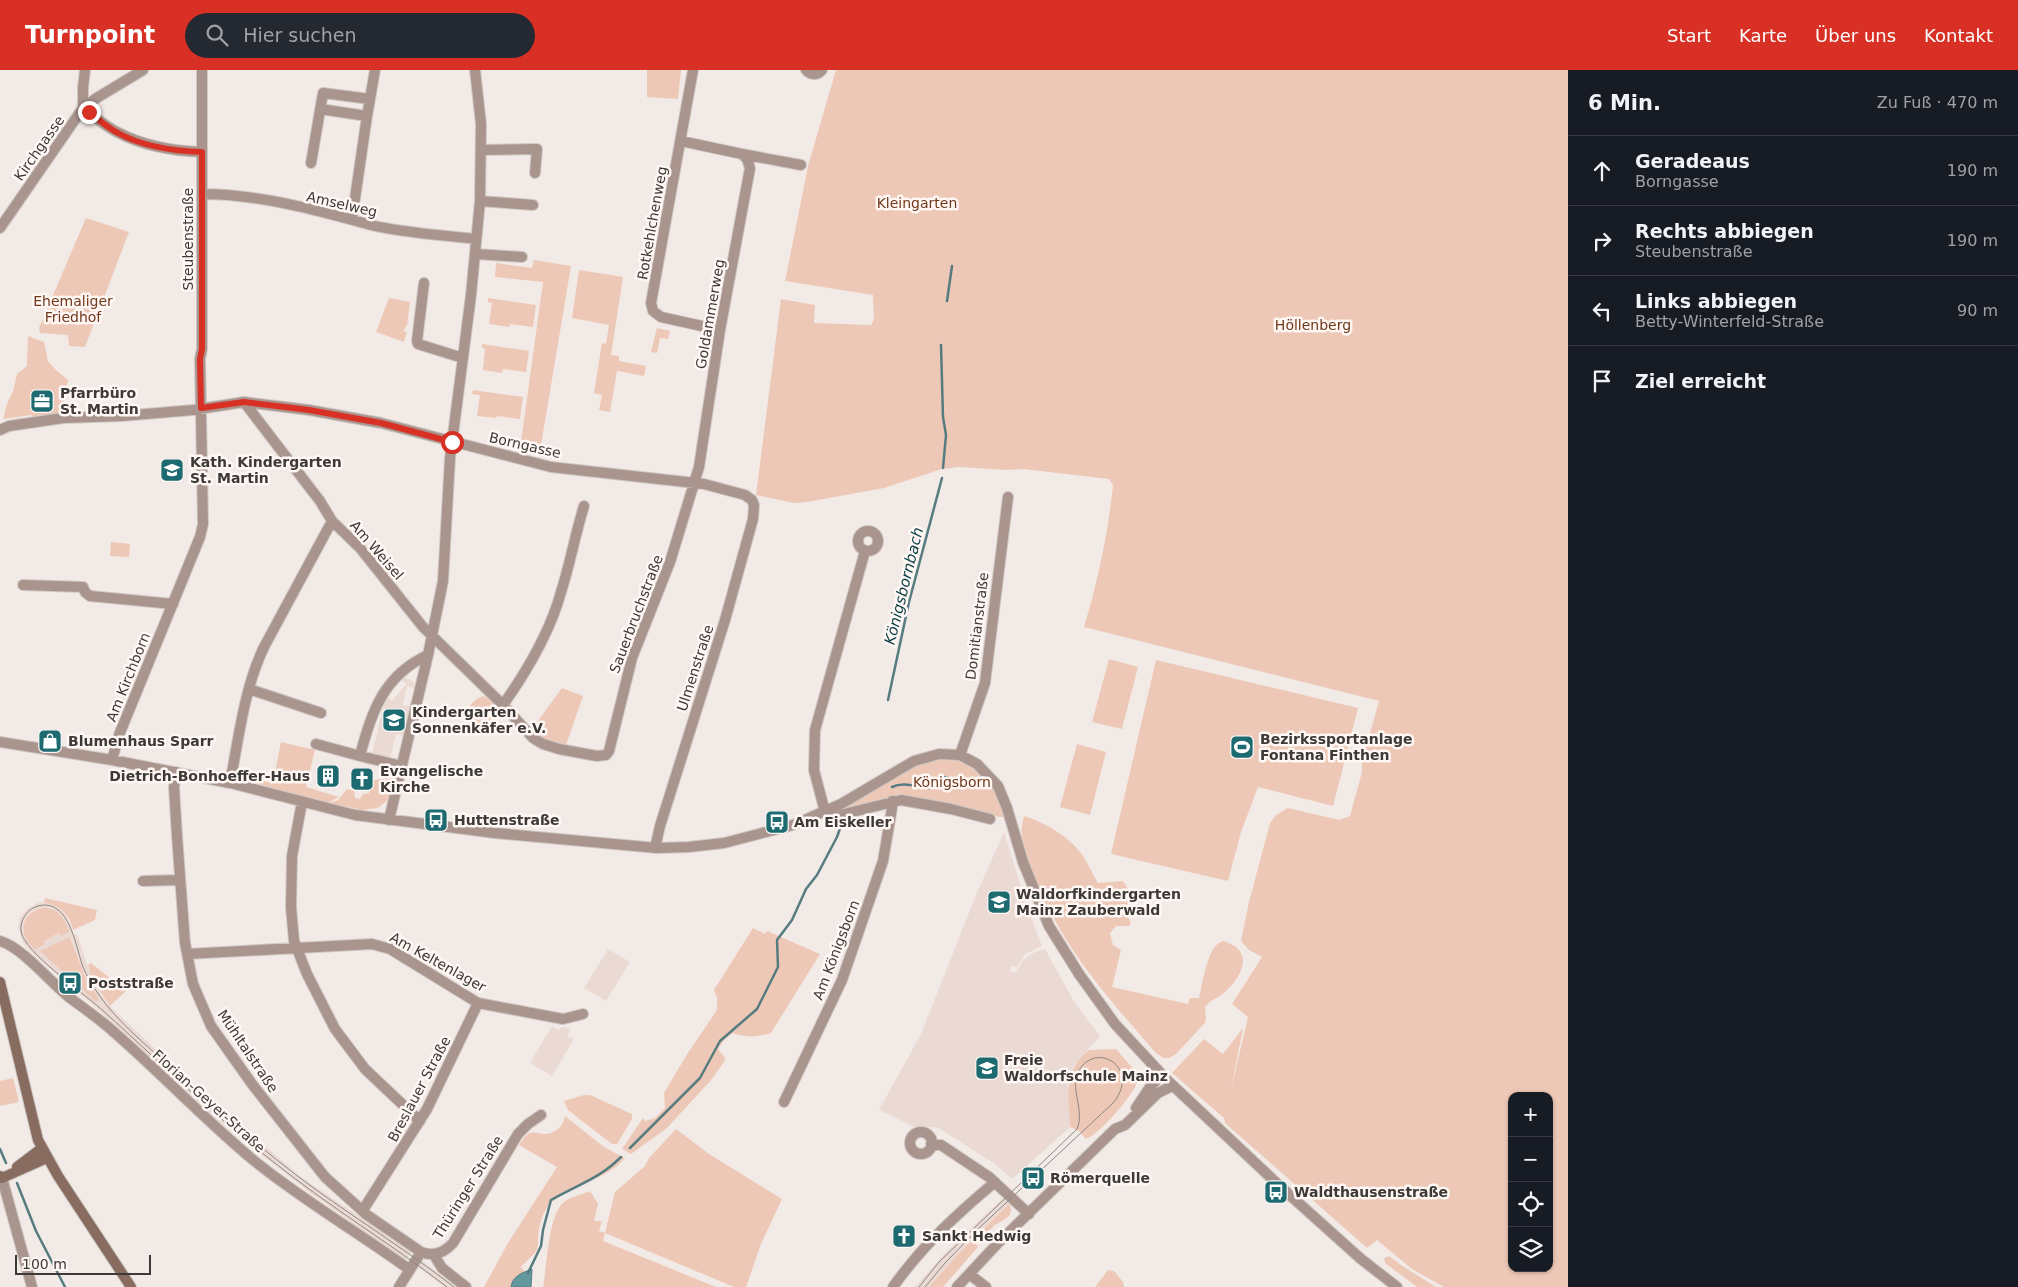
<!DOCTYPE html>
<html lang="de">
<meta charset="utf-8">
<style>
body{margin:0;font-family:"DejaVu Sans",sans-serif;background:#242831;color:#f1f3f6}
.controls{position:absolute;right:15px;bottom:15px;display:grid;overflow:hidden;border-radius:10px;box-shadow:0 1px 4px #0004}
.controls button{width:45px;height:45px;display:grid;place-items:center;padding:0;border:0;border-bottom:1px solid #363941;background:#171b24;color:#f1f3f6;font:25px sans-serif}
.scale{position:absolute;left:15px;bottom:12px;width:136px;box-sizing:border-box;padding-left:5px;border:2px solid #3c3937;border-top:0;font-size:14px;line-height:18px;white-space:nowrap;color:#3c3937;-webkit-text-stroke:4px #fef7f4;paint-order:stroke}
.stop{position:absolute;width:15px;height:15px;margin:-11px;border:4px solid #d93025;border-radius:50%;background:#fff}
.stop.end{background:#d93025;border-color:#fff;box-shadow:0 1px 5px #0008}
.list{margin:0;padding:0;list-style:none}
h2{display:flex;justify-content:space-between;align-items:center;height:65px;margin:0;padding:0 20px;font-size:21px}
h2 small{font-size:16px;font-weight:400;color:#9ea1a6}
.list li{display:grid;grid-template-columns:32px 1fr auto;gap:15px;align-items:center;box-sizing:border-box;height:70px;padding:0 20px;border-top:1px solid #363941}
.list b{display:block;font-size:19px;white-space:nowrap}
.list p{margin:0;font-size:16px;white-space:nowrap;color:#9ea1a6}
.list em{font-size:16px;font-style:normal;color:#9ea1a6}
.icon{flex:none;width:28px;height:28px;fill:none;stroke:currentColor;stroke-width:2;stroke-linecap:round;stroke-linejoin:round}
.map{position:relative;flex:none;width:1568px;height:1217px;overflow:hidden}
header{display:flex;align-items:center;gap:30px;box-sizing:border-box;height:70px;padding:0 25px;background:#d93025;color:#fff}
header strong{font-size:24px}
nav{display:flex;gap:28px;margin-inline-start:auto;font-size:18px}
.search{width:350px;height:45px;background:#242831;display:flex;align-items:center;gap:12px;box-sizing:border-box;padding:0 18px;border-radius:28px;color:#9ea1a6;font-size:19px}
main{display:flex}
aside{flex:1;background:#171b24}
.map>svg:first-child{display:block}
.built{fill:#eadad3;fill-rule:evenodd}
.green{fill:#eec8b6;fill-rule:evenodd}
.water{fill:#61999f;stroke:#567c80}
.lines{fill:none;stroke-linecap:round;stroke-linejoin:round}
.stream{stroke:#567c80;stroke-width:2.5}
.minor-casing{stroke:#cec7c3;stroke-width:12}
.tertiary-casing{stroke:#cec7c3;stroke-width:12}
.secondary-casing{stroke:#cec7c3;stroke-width:12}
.minor{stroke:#a9958d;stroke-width:10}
.tertiary{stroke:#a9958d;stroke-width:10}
.secondary{stroke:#886c5f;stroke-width:10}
.tram{stroke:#8d8785;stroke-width:1}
.route{stroke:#d93025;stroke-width:6}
.labels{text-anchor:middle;stroke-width:5;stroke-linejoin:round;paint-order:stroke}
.street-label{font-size:14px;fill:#3c3937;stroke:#fef7f4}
.park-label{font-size:14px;fill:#70381c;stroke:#fef7f4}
.poi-label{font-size:14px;font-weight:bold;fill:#3c3937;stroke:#fef7f4;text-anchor:start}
.water-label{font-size:15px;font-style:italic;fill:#063e43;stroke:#fef7f4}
</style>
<header>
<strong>Turnpoint</strong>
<div class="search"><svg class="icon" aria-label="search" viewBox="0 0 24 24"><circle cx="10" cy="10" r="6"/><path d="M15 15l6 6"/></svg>Hier suchen</div>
<nav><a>Start</a><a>Karte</a><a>Über uns</a><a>Kontakt</a></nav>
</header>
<main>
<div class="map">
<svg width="1568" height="1217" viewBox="0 0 1568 1217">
<rect width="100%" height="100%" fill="#f2eae6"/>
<path class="built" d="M404,608L410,609L415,614L414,618L407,616L403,635L410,636L403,666L396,664L390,689L372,684L386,626L392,631L406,614L401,609Z
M1004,762L1028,839L1042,876L1025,884L1017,897L1011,896L1010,901L1016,903L1022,891L1033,883L1045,879L1074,932L1100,966L1075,994L1071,1003L1068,1014L1070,1057L1012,1109L995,1094L937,1057L917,1058L879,1040L921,964L976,825Z
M40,832L57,835L66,844L74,865L77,864L91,906L108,934L117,943L193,1014L301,1107L412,1182L406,1190L313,1125L226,1057L93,935L34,885L23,873L18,856L20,848L27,839ZM34,840L59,843L64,849L68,862L60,863L43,871L35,880L28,872L27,847ZM71,867L85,906L99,929L69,909Z
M608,879L630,892L606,931L584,918Z
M552,956L559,960L561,957L571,959L567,966L574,969L552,1006L530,993Z
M1003,1128L1009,1134L959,1183L929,1217H915L942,1186Z
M423,1191L429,1196L457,1217H444L418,1197Z"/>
<path class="green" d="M647,0H681L678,29L647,27Z
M836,0H1568V1217H1444L1412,1199L1377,1170L1367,1178L1225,1053L1224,1048L1172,1003L1204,969L1223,984L1243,958L1231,1019L1248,947L1232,934L1262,887L1249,880L1241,871L1249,832L1270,753L1276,745L1288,738L1339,750L1350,746L1362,702V692L1379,631L1084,557C1098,510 1108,464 1113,415L1109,409L1023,399L1007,400L959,397L942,399L884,418L807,432L794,433L756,425L781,229L815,235L814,253L871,255L874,249L873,225L785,211L808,96ZM1512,1026H1549V1198H1512Z
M86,148L129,162L85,277L69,276L68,265L40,263L39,258Z
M534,190L571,196L541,375L521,372L543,212L495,207L496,193L532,198Z
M579,200L623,207L611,285L619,286V291L646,296L644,306L617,301L610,342L599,340L602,325L594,323L602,273L606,274L609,255L572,248Z
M389,228L410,232L407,255L403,261L407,262L404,272L376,262Z
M488,228L536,235L533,257L510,254L509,257L489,254L492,233L488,232Z
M657,258L670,261L668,269L660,268L657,283L651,282Z
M28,266L44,272L48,291L56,300L68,310L61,344L36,350L31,345L3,349L7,334L13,321L17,304L27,296Z
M482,274L529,281L526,302L503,299L502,303L483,300L485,279L482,278Z
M473,320L523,327L520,349L497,346L496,348L477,346L480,325L472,324Z
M111,472L130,474L129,487L110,486Z
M1109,589L1138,597L1122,659L1092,652Z
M1156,590L1358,638L1333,736L1258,717L1241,762L1228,811L1111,784Z
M562,618L583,626L566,675L545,669L532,659Z
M485,626L498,639L484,658L476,664L469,659L466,643C470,634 476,627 485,626Z
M281,672L315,680L306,717L339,727L328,733L244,710L245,706L271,713L273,712Z
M1077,674L1106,682L1090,745L1060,737Z
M953,688L972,695L996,720L1005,746L1003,747L988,746L985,742L901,727C880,726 859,739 837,741L922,692L933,689Z
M392,699L395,705L389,729L378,738L362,740L330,733L338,730L347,719L354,721L355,728L360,729L363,724L369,723L373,711L383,708Z
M1024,746C1044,752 1068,766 1080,782C1087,791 1092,803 1098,813L1123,811L1128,819L1123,824L1127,828L1130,837L1126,840L1131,854L1129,856H1116L1110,863L1113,875L1121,880L1112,917L1188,934L1190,928H1199C1203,913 1207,875 1223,871C1255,880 1243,906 1224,923C1218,928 1210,930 1205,937L1206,949L1205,953L1176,984L1169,988H1163L1156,983C1106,926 1056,870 1031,797C1024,777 1018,766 1024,746Z
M45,828L97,840L95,850L73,860C69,844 61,835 44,833Z
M46,838C60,840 65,849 69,862L61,866L59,863L44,871L45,874L35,880C31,876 27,872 25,866C20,851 31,838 46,838Z
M753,858L765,864L767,861L820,884L771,963C756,967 747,968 733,963L725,969L718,979L726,989L712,1009L667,1058L631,1084L622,1079L643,1048L645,1051L655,1048L665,1038L664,1023L686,986L717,940V928L714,920Z
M70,867L85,906L99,929L96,932L40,881Z
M91,893L126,921L110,936L91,906L88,895Z
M1116,979L1137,1003C1137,1007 1137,1011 1136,1015C1131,1027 1099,1065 1086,1069L1079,1061L1070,1057C1069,1026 1062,1002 1089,980Z
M13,1008L19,1032L0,1036V1011Z
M584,1025H590L632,1044V1049L617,1074H612L608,1071L568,1040L564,1031Z
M565,1046L604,1077L625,1088C605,1111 574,1113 552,1132C542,1141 539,1155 538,1168C538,1171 538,1177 537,1180C534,1185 525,1192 521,1197L525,1202C518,1206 512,1209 511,1217H484L508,1173L557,1097L519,1075C522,1071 525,1065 530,1063C534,1061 538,1063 542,1064C554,1065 563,1057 565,1046Z
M676,1059L709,1084L782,1129L761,1174L746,1217H734L605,1163L603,1171L716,1217H543C547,1197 548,1148 562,1134C568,1127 581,1125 590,1121L598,1134L594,1151H602L599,1161L605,1163L615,1122L645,1096L649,1088Z
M1009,1134C1017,1147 999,1151 993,1157C987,1162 982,1168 976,1174L978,1177L943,1217H929L959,1183Z
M1389,1186L1401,1195L1436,1217H1417L1385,1193L1384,1188Z
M1108,1200L1114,1201L1123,1212L1124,1217H1095Z"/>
<path class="water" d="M532,1199L531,1217H511C512,1206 524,1202 532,1199Z"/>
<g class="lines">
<path class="stream" d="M947,231L952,196
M941,275L943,347L946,365L943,398
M888,630L909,532L942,408
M892,717C905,711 918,718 931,718L945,707L949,708L954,714L958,715
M630,1078L700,1008L720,971L757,939L778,897L777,870L792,850L806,819L817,805L837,767L843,750
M0,1079L6,1093
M17,1113L36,1161L65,1217
M528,1203L541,1176L543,1160L551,1130C577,1115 599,1109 621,1087"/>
<g class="minor-casing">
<path id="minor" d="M693,0L651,233L653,241L661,247L720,260
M806,0C810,5 817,6 822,0
M370,29L375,0
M83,38C95,47 106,57 119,63C144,76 174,81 202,82
M83,38V18L85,0
M482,80L537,79L535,103
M742,84L801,95
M311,93L323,23L370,29L367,46L320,39
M202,124C258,124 317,140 371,155C403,163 443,165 476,169
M480,131L533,135
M352,149L367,46
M0,158L83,38L95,29L143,0
M476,184L522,187
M424,213L417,271L418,274L463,288
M244,332L320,431L332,451L360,478L423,557L503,635L533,668L543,674L559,679L597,686L606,685L609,681L632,588L670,492L699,397L720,260L750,98L747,89L742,84L681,71
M0,360L9,356L63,348L122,346L193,340L244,332L309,340L381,353L551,397L704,414L745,425L752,430L754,435L753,449L725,550L660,756L655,778
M858 471a10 10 0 1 1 20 0a10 10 0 1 1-20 0Z
M23,515L83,517L85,522L90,526L173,534
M249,619L321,643
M503,635C527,601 550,563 561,522C570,494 575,465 584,436
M0,672L112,690L230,713L355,745L495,763L657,778L689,777L724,773L793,755L841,734L914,691L939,684L960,685L977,694L998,716L1007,738L1023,792L1049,856L1079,904
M316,674L360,686
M960,685L985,613L1008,427
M112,690L119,665L200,467L203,454L200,289L202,279V0
M402,696L360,686C371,642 384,605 428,585
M176,702L174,717L177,766L185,873L193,914L211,956L252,1014L325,1107L367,1145L421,1182C434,1187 444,1183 453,1173L518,1064L528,1054L541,1045
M230,713C239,667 244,619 264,577L332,451
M302,732L292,786L291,837L294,871L307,904L335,959L365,999L420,1051
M825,742L814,700L815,660L865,481
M825,742L830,746H836L901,730L951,739L990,749
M389,750L428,585L443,511L450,388L471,225L480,131L481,54L475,0
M143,811L179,810
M0,871C22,877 51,913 70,928C85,939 101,950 115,963C162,1004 204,1049 252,1089C302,1130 358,1162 410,1200
M187,884L372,874L390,879L478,933L563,949L583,944
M784,1032L842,910L883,791L892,738V731
M1136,1038L1150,1017L1161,1005
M910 1073a11 11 0 1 1 22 0a11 11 0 1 1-22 0Z
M931,1074L941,1075L989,1107L1029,1144
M2,1108L32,1217
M363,1140L427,1039L478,933
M434,1185L442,1198L466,1217
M969,1204L986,1217
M399,1217L421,1182
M893,1217C921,1177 958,1143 995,1112
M957,1217L998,1173L1115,1059L1125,1055L1158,1023L1172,1016"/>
</g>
<g class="tertiary-casing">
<path id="tertiary" d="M1079,904L1115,954L1167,1010L1283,1119L1361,1189L1397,1217"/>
</g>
<g class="secondary-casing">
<path id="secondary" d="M0,912L38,1070L58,1106L131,1217
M17,1097L42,1078
M0,1106L2,1108L47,1088"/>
</g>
<use href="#minor" class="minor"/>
<use href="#tertiary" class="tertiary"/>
<use href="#secondary" class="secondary"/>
<path class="tram" d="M447,1217C390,1173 328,1136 271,1090C211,1043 157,989 100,938C83,923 23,881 21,861C20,853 24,845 30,840C35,836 41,835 46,835C71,837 76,878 83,897C101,938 135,965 167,994C214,1038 263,1081 315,1119C361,1152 409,1182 454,1217
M919,1217L939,1192L1077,1059C1086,1039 1066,1014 1082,996C1102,973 1140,1001 1113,1033L977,1160L945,1193L925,1217"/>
</g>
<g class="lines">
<path class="route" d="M89,42C98,49 108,58 118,63C143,77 175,81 202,82V279L200,289L201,338L244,332L309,340L381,353L452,372"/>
</g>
<defs>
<g id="office-square" transform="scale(1.25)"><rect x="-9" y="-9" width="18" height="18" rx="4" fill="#1e6a71" stroke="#fef7f4"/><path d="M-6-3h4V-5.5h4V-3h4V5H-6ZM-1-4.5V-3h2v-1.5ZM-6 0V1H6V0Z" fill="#fff"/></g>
<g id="school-square" transform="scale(1.25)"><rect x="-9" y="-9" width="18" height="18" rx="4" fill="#1e6a71" stroke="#fef7f4"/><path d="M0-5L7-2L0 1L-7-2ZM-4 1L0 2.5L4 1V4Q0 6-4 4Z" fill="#fff"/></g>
<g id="shop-square" transform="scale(1.25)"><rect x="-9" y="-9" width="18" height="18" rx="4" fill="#1e6a71" stroke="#fef7f4"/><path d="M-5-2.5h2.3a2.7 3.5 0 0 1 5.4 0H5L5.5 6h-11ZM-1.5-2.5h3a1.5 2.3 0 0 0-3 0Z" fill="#fff"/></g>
<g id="stadium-square" transform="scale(1.25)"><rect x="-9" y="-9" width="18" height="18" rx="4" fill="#1e6a71" stroke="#fef7f4"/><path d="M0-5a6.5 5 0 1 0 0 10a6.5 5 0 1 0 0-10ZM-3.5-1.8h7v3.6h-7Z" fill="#fff"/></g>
<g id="building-square" transform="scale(1.25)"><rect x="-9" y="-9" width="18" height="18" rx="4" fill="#1e6a71" stroke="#fef7f4"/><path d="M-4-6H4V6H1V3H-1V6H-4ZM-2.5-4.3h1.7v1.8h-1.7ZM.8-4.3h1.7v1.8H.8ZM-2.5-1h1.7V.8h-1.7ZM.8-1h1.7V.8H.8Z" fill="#fff"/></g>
<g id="church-square" transform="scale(1.25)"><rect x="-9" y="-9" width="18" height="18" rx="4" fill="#1e6a71" stroke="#fef7f4"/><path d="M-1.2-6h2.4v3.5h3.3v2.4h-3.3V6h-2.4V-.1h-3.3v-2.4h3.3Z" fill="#fff"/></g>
<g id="bus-square" transform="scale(1.25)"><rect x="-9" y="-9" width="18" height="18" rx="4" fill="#1e6a71" stroke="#fef7f4"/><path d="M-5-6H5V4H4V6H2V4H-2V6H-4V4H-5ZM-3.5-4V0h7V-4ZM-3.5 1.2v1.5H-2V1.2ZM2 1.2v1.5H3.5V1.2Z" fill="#fff"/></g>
</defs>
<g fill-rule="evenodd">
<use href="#office-square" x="42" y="331"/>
<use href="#school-square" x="172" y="400"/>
<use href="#school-square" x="394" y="650"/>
<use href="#shop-square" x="50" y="671"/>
<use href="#stadium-square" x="1242" y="677"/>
<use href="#building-square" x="328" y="706"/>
<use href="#church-square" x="362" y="709"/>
<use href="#bus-square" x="436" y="750"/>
<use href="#bus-square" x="777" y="752"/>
<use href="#school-square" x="999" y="832"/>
<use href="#bus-square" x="70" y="913"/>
<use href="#school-square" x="987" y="998"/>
<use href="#bus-square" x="1033" y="1108"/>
<use href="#bus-square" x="1276" y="1122"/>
<use href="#church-square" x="904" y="1166"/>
</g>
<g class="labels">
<g class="street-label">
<text transform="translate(39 78) rotate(-55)" y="5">Kirchgasse</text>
<text transform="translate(342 134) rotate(13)" y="5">Amselweg</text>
<text transform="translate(652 153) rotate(-80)" y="5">Rotkehlchenweg</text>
<text transform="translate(188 169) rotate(-90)" y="5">Steubenstraße</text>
<text transform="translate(710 244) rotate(-80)" y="5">Goldammerweg</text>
<text transform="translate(525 375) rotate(13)" y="5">Borngasse</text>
<text transform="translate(377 480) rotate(49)" y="5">Am Weisel</text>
<text transform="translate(636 544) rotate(-69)" y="5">Sauerbruchstraße</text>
<text transform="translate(977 556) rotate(-83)" y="5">Domitianstraße</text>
<text transform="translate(695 598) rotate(-72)" y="5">Ulmenstraße</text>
<text transform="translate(128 607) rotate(-68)" y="5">Am Kirchborn</text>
<text transform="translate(836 880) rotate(-69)" y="5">Am Königsborn</text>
<text transform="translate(438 892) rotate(29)" y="5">Am Keltenlager</text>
<text transform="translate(248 981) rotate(56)" y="5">Mühltalstraße</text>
<text transform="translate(419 1019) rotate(-62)" y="5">Breslauer Straße</text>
<text transform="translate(209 1031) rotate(42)" y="5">Florian-Geyer-Straße</text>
<text transform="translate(468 1117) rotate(-58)" y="5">Thüringer Straße</text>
</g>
<g class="park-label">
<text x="917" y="138">Kleingarten</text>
<text x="73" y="236">Ehemaliger<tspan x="73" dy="16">Friedhof</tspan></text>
<text x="1313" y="260">Höllenberg</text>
<text x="952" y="717">Königsborn</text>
</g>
<g class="poi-label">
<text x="60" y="328">Pfarrbüro<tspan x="60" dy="16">St. Martin</tspan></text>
<text x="190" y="397">Kath. Kindergarten<tspan x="190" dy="16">St. Martin</tspan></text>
<text x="412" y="647">Kindergarten<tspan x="412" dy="16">Sonnenkäfer e.V.</tspan></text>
<text x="1260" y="674">Bezirkssportanlage<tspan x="1260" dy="16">Fontana Finthen</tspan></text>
<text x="68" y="676">Blumenhaus Sparr</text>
<text x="380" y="706">Evangelische<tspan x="380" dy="16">Kirche</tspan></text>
<text x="310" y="711" text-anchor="end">Dietrich-Bonhoeffer-Haus</text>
<text x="454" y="755">Huttenstraße</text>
<text x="794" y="757">Am Eiskeller</text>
<text x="1016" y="829">Waldorfkindergarten<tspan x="1016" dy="16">Mainz Zauberwald</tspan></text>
<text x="88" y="918">Poststraße</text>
<text x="1004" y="995">Freie<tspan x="1004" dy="16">Waldorfschule Mainz</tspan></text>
<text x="1050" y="1113">Römerquelle</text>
<text x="1294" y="1127">Waldthausenstraße</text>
<text x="922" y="1171">Sankt Hedwig</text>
</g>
<g class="water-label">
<text transform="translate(904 516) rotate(-76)" y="5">Königsbornbach</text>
</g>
</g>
</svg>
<div class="controls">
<button>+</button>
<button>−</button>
<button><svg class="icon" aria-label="locate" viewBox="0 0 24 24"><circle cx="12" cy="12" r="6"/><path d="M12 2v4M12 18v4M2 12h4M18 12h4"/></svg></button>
<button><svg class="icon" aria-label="layers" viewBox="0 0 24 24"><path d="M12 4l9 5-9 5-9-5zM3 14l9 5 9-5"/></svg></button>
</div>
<div class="scale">100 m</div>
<div class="stop" style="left:452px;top:372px"></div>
<div class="stop end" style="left:89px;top:42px"></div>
</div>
<aside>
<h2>6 Min.<small>Zu Fuß · 470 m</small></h2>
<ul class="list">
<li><svg class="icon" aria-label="ahead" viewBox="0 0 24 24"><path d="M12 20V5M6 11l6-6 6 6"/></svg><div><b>Geradeaus</b><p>Borngasse</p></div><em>190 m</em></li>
<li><svg class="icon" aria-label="right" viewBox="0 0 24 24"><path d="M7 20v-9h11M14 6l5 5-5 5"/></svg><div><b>Rechts abbiegen</b><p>Steubenstraße</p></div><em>190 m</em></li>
<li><svg class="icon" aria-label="left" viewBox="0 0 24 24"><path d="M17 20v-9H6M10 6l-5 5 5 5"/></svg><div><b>Links abbiegen</b><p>Betty-Winterfeld-Straße</p></div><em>90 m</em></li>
<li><svg class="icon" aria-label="arrive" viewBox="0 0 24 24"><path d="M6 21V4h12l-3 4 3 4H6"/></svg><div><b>Ziel erreicht</b></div></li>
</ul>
</aside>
</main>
